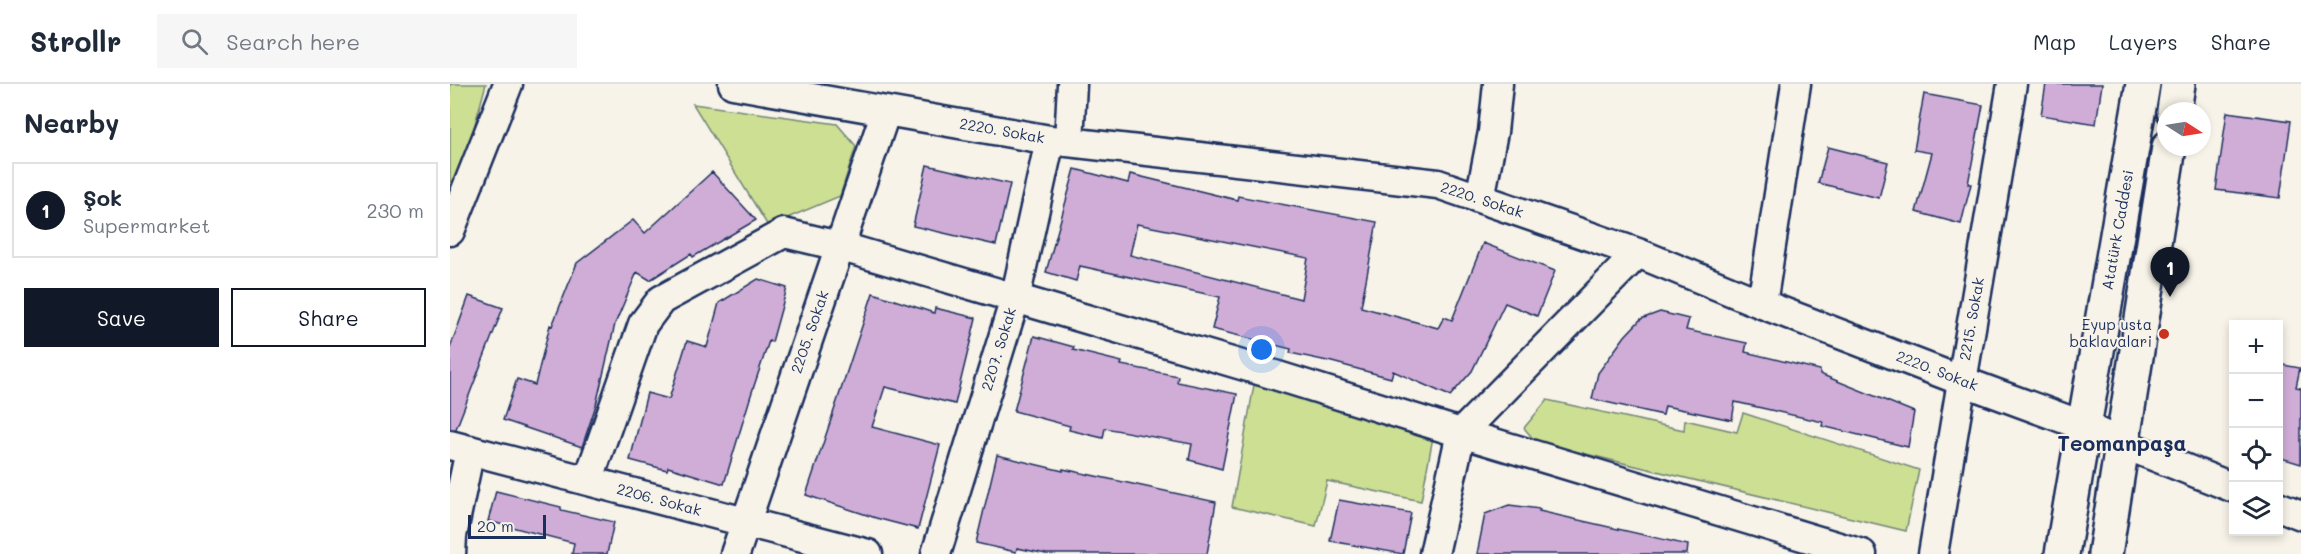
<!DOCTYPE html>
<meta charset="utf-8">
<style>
body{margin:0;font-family:Mali,sans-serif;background:#f6f6f7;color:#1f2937}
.controls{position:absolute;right:18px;bottom:18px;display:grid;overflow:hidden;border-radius:0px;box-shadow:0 3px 9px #0003}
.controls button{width:54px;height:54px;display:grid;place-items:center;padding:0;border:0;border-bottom:2px solid #e0e1e3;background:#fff;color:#1f2937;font:30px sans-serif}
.compass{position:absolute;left:1707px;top:18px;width:54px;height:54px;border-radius:50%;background:#fff;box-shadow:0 3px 9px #0003;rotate:102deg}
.scale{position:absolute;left:18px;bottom:15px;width:78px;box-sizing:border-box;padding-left:6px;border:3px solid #1b2f5e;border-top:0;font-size:16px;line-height:21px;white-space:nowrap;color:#1b2f5e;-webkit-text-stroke:4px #f7f3e8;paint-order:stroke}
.you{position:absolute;left:812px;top:266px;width:21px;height:21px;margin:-15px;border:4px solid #fff;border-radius:50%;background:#1a73e8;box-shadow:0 0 0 9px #1a73e833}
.badge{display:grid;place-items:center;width:39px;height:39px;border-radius:50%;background:#111827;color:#fff;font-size:20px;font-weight:700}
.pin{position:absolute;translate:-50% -50px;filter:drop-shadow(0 2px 3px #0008)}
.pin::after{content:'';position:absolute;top:32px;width:21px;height:18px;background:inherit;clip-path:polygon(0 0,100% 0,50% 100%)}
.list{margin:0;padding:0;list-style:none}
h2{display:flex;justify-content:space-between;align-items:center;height:78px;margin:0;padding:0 24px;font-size:26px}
h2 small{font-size:20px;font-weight:400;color:#747a83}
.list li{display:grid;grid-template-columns:39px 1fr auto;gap:18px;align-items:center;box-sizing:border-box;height:96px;margin:0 12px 12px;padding:0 12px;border:2px solid #e0e1e3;border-radius:0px}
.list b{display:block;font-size:22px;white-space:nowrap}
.list p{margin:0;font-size:20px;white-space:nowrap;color:#747a83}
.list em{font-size:20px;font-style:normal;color:#747a83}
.actions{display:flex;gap:12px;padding:18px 24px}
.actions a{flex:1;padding:14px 0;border:2px solid #111827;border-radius:0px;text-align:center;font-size:21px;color:#111827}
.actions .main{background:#111827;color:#fff}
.icon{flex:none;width:33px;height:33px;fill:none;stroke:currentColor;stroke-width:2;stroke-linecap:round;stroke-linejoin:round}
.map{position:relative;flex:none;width:1851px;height:470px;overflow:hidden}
header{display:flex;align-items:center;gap:36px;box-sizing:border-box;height:84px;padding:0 30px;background:#fff;border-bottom:2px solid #e0e1e3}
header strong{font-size:28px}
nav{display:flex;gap:33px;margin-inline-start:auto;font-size:21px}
.search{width:420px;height:54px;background:#f6f6f7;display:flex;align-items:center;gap:15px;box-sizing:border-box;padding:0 21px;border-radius:0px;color:#747a83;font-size:22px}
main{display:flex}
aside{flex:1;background:#fff}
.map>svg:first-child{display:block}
.green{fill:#cddf93;stroke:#748778;stroke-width:1.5}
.building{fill:#cfadd7;stroke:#1b2f5e;stroke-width:1.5;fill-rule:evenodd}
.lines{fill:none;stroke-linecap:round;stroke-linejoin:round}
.minor-casing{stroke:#1b2f5e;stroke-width:33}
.major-casing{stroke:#1b2f5e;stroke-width:38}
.minor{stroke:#f7f3e8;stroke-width:28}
.major{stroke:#f7f3e8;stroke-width:33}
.poi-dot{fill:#c8321e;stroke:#f7f3e8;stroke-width:2}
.labels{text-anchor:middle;stroke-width:4.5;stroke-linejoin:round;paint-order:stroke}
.street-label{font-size:15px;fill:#1b2f5e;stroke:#f7f3e8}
.poi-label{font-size:15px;fill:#1b2f5e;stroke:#f7f3e8;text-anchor:end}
.district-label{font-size:21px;font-weight:bold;fill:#1b2f5e;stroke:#f7f3e8}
</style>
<header>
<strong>Strollr</strong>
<div class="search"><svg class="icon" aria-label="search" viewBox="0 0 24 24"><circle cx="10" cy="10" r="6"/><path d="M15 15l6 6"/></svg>Search here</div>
<nav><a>Map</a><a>Layers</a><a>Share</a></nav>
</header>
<main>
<aside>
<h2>Nearby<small></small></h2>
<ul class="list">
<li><span class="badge">1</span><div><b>Şok</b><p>Supermarket</p></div><em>230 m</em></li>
</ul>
<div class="actions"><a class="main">Save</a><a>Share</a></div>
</aside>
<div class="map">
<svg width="1851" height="470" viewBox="0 0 1851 470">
<rect width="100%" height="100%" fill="#f7f3e8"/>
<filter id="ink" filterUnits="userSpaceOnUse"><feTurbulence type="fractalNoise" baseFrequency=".0167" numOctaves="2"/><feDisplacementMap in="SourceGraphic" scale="12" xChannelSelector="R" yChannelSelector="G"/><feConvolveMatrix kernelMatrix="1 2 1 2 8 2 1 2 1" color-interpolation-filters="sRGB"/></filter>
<g filter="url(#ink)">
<path class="green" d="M0,0H36L12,87L0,114Z
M243,20L387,40L406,62L390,112L318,142Z
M804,301L983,353L971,417L877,397L866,442L782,423Z
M1097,316L1234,346L1235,336L1287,348L1293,329L1469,386L1456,447L1086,358L1074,344Z"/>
<path class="building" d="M1596,0H1652L1646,40L1591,31Z
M1474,10L1533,21L1518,100H1521L1511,140L1466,128L1482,69L1464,66Z
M1777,28L1841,37L1830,114L1766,106Z
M1378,63L1438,78L1429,114L1368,99Z
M477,81L560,100L546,161L463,142Z
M625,85L678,99L680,90L787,116L788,112L927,138L911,223L988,244L994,233L1002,236L1033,159L1105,187L1087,232L1055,219L1022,287L1000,312L943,287L941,294L882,278L840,269L841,265L762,245L770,213L630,182L626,197L596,188ZM687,140L858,174L851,215L680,171Z
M262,88L306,136L243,173L241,170L200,196L187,188L165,240L146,321L132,363L53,336L67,295L85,301L100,241L102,242L127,179L183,136L195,149Z
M308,195L337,204L322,258L319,257L301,311L274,400L218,383L217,386L180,376L197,309L219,315L237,257L257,263L269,219Z
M423,209L484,229L485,224L526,234L505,320L435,303L422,343L490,361L468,445L426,434L356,411Z
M19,212L53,224L6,345H0V264Z
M1210,228L1239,235L1236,246L1297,259L1295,268L1370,286V290L1464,328L1458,363L1372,342L1373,338L1285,318L1282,336L1215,322L1213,331L1142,315L1148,289L1175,252L1191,235Z
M584,252L624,263L623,266L672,278L671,281L728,292L727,298L787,310L772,385L739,376L742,360L655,344L653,354L619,346L620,342L564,327Z
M1828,280L1850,284L1846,303L1851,304V380L1828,373Z
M547,371L613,387V385L766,418L757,470H596L567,464L566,468L526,459Z
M46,407L111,423V426L164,438L157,470H122L124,459L38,437Z
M889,416L961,429L953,470L880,457Z
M1059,421L1090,425L1089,427L1238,461L1237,470H1027L1035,430Z"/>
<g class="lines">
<g class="minor-casing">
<path id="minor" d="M283,0L600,56L988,100L1188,169L1312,220L1512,297L1634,342L1673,360L1784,404
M619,58L622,0
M1030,114L1043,48L1048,0
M0,147L58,0
M1312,220L1346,0
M0,361L418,470
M138,397L193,240L211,216L334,149L389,162L812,287L1011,349L1412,470
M1828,422L1851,431
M1,470L2,452L20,366
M285,470L436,27
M486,470L565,215L600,56
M984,470L1011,349L1188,169
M1483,470L1562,0"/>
</g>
<g class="major-casing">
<path id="major" d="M1724,27L1728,0
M1612,470L1693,0
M1655,470L1719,63"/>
</g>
<use href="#minor" class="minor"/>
<use href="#major" class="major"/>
</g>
</g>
<circle class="poi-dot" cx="1714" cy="250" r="6"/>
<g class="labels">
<g class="street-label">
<text transform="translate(552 47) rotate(10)" y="5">2220. Sokak</text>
<text transform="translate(1032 116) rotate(18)" y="5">2220. Sokak</text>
<text transform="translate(1668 146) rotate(-80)" y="5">Atatürk Caddesi</text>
<text transform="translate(1522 235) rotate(-80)" y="5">2215. Sokak</text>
<text transform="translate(360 248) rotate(-71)" y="5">2205. Sokak</text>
<text transform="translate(549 265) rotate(-73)" y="5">2207. Sokak</text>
<text transform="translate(1487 287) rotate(21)" y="5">2220. Sokak</text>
<text transform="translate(209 416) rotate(15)" y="5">2206. Sokak</text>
</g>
<g class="poi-label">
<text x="1702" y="246">Eyup usta<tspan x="1702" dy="17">baklavalari</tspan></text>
</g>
<g class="district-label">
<text x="1672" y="367">Teomanpaşa</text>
</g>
</g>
</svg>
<div class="controls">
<button>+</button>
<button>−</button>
<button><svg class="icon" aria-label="locate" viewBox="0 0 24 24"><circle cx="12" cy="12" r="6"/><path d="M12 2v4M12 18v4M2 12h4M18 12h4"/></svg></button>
<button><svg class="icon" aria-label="layers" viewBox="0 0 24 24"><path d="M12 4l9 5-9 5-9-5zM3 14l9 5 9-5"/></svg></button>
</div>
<svg class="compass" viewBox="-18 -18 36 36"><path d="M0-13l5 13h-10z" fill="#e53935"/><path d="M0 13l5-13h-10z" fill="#747a83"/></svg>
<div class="scale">20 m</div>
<div class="you"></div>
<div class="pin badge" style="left:1720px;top:213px">1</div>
</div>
</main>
